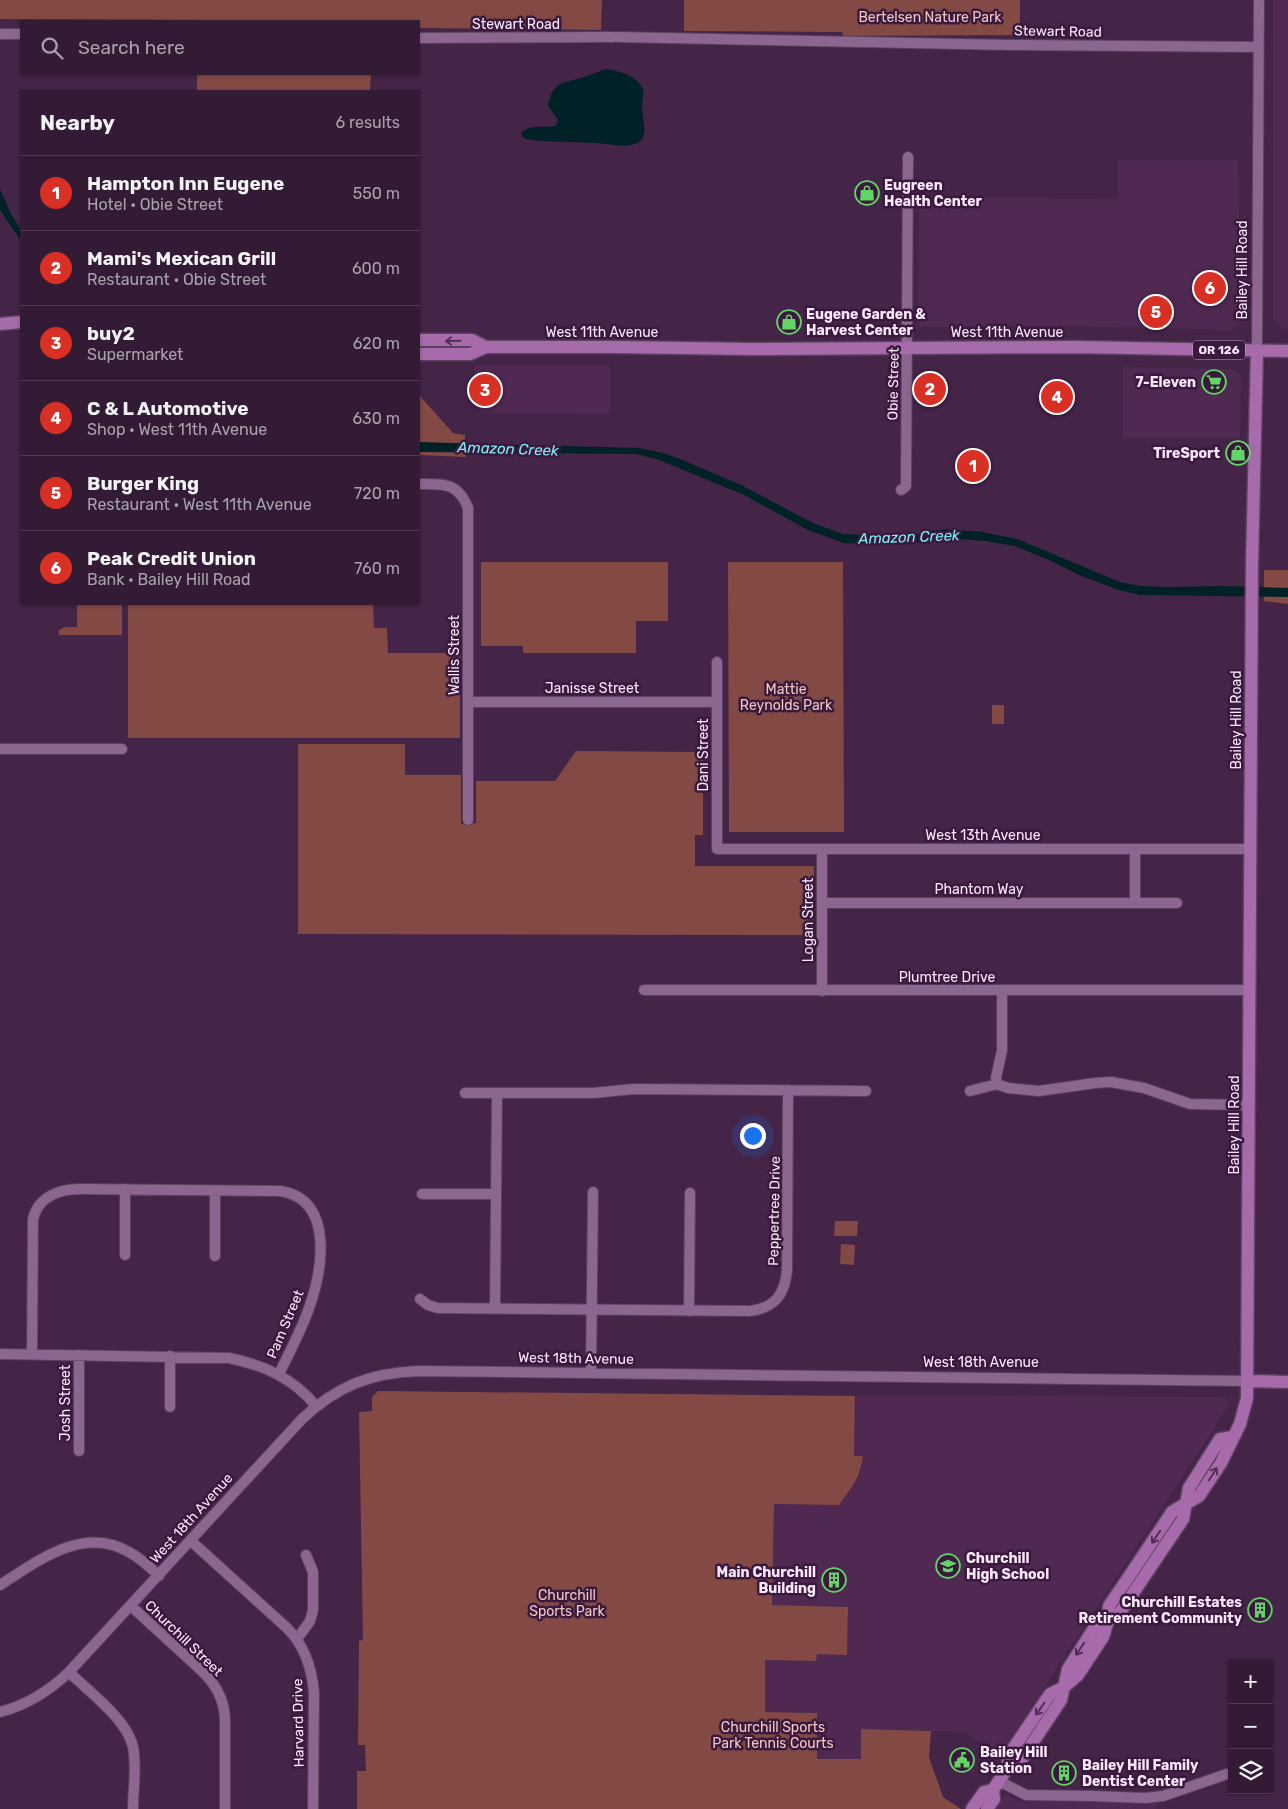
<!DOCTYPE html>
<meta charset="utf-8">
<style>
body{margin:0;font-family:Rubik,sans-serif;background:#3e2841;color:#f1f3f6}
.controls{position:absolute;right:15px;bottom:15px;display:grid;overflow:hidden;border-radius:0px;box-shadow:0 1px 4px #0004}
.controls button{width:45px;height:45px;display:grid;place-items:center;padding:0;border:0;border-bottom:1px solid #4e3950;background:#331b35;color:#f1f3f6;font:25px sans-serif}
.you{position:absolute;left:752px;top:1135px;width:18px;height:18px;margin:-12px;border:4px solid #fff;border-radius:50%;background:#1a73e8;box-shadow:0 0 0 8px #1a73e833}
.badge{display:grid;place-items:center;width:32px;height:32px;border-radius:50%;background:#d93025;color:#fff;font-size:16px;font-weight:700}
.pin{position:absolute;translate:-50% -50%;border:2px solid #fff;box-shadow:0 1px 5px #0006}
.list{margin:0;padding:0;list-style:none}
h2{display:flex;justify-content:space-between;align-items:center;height:65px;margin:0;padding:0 20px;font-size:21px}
h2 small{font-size:16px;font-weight:400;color:#a9a1ad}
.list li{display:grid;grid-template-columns:32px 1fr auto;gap:15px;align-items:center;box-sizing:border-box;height:75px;padding:0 20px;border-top:1px solid #4e3950}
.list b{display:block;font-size:19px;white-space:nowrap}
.list p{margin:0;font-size:16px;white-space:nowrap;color:#a9a1ad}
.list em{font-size:16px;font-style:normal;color:#a9a1ad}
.icon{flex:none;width:28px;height:28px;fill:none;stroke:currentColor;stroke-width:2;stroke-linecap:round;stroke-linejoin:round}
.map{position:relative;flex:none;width:1288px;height:1809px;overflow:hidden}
.search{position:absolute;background:#331b35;box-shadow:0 1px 4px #0004;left:20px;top:20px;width:400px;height:55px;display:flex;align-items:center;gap:12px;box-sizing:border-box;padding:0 18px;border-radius:0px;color:#a9a1ad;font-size:19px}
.panel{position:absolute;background:#331b35;box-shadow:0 1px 4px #0004;left:20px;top:90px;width:400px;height:515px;border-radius:0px}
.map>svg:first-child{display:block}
.built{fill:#4f2952}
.green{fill:#834945}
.water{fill:#002226}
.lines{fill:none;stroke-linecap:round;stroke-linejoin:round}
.minor-casing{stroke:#5c405f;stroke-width:12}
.major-casing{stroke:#5c405f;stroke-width:15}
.minor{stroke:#8b668e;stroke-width:10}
.major{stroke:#a76bab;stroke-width:12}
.oneway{stroke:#552e58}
.labels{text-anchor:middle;stroke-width:5;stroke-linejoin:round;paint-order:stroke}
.shield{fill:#3a1a3c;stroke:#c2aac3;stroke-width:1}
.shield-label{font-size:12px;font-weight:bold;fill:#fce7fd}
.park-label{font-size:14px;fill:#f2c5c0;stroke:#3a1a3c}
.street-label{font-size:14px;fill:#fce7fd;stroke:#3a1a3c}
.poi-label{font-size:14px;font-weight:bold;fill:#fce7fd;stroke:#3a1a3c;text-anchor:start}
.water-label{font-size:15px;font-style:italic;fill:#7ceffb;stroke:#3a1a3c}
</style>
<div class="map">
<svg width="1288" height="1809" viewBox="0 0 1288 1809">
<rect width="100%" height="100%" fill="#442447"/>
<path class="built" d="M1273,0H1288V329H1281L1273,320Z
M1118,160H1238L1241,320L1238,326L1230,330L1068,326L921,327L918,322L919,197L1118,199Z
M475,366H610V414L484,413L475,405Z
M1123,367L1233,369L1241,375L1240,438H1123Z
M856,1395L1224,1397L1228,1400V1407L1000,1755L964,1732L862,1729L861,1760L816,1759L765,1712V1660L815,1661L816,1654H847L848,1607L772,1605L774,1504L839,1505L857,1480L861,1472L863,1457L854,1456Z
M1005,1794L1021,1801L1158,1802L1156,1809H995Z"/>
<path class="green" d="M0,0H602L601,30L419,28V21L0,19Z
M684,0H1020V35L843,36L842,32L684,31Z
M197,74H371L370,91H197Z
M419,395L453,433L465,435L466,457L419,455Z
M481,562H668V621H636V653H523V646H481Z
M728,562H843L844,832H729Z
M1264,570H1288V604L1264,601Z
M77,604H122V635H59V630L65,627H77Z
M128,604H373L374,628H387L388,653H460V738H128Z
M992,705H1004V724H992Z
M298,744H405V775H461V824L476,823V781H555L576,751L703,752V835H695V866H814L813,935L298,934Z
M835,1221H858L857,1236H834Z
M841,1244L855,1245L854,1265L840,1264Z
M378,1391L855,1396L854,1456H863C860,1479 852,1487 839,1505L774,1504L772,1605L848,1607L847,1655L817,1654L816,1661L765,1660V1712L817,1713V1759H861V1729L931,1731L929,1757L943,1797L961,1809H357V1771H366L365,1745H358L359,1641L363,1640L359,1412L372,1411V1397Z"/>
<path class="water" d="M606,69C618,71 632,74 640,84C647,92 641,101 642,110C643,122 650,138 635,144C624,148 608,144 597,143C577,142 558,142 539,141L526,139L522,136L521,133C529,124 544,128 555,126L558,120L548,106C552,80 564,84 584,77C592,75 598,71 606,69Z
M0,189L11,214L21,230V241L0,210Z
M419,442L639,448L663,453L680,459L741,485L813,523L843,534L868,535L881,538H897L944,529L982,532L1017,539L1120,582L1140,586L1168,587L1223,586L1288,588V597L1140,595L1119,590L1079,575L1051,561L1015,546L985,541L948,538L898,545L844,543L808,530L742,494L659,460L636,454L419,452Z"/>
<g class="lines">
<g class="minor-casing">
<path id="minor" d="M0,34H21
M618,37L1011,45L1258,47
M419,38L613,37
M1257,350L1259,0
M419,484C443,484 458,482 468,508V820
M901,490L906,486L908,157
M717,662V849H1250
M468,702H717
M0,749H122
M822,849V991
M822,903H1177
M1135,903V849
M644,990H1250
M997,1084L996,1077L1002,1051V991
M970,1091L997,1084L1008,1088L1039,1091L1095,1083L1111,1082L1144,1088L1190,1104L1249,1105
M465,1093H593L634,1089L866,1091
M125,1189V1255
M215,1191V1256
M422,1194H496
M420,1299L428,1305L438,1308L750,1311C775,1308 785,1294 787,1270L788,1090
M495,1309L497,1093
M689,1311L690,1193
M0,1354L229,1358C264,1365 293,1378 316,1406
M32,1354L33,1219C38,1197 59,1189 80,1189L280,1191C336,1199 322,1273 308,1311C300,1333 289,1353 279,1374
M170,1356V1407
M591,1373L593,1192
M79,1451V1355
M191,1541L287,1628C305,1646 312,1668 314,1693L313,1809
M0,1585C38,1561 83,1525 129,1552C140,1558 150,1567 159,1576
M131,1606L202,1671C216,1685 224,1699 225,1719V1809
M297,1639L310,1621L313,1610V1572L306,1555
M69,1672C89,1692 127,1719 133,1747C137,1767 133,1789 133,1809
M0,1712C27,1705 49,1691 69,1672L302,1419C337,1386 370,1373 418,1371L1248,1381
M999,1781L1026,1795L1092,1796L1145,1798L1163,1796L1227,1774"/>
</g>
<g class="major-casing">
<path id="major" d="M0,324L21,322
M419,340H472L486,347
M419,354H470L486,347H615L750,349L1076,347L1288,351
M1248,1381L1288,1382
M1008,1767L1019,1763L1061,1700L1068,1669L1093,1630L1119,1614L1183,1519L1189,1488L1220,1439L1233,1437
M972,1809L984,1792L993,1790
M987,1809L994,1799L993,1790L1008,1767V1756L1021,1737L1050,1694L1064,1687L1078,1675L1103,1637L1108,1620L1109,1606L1130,1575L1172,1512L1199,1496L1221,1463L1240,1424L1247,1398L1252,564L1257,350"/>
</g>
<use href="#minor" class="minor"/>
<use href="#major" class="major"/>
</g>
<defs><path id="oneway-shaft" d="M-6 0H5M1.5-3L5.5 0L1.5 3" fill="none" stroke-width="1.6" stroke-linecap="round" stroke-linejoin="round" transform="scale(1.25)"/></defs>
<g class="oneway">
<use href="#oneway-shaft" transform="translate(453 341) rotate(179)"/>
<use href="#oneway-shaft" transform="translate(1213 1474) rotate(-57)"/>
<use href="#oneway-shaft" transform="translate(1156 1537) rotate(124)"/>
<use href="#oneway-shaft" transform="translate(1080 1649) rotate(124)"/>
<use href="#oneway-shaft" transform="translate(1040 1709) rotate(125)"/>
</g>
<defs>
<g id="shop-ring" transform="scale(1.25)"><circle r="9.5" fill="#3a1a3c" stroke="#64d468" stroke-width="1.5"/><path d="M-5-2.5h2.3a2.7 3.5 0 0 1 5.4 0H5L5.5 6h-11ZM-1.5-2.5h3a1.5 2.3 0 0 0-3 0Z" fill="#64d468"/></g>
<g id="supermarket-ring" transform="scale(1.25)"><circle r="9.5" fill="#3a1a3c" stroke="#64d468" stroke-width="1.5"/><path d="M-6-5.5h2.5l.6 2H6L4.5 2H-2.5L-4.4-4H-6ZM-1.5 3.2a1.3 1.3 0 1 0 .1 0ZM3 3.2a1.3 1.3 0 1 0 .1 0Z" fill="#64d468"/></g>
<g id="school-ring" transform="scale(1.25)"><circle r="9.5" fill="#3a1a3c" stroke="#64d468" stroke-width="1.5"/><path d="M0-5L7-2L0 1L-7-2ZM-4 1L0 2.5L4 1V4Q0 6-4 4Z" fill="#64d468"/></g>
<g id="building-ring" transform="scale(1.25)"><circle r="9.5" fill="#3a1a3c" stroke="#64d468" stroke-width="1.5"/><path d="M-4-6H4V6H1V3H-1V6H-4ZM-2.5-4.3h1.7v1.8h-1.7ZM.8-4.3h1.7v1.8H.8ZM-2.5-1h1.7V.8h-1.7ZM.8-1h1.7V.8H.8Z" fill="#64d468"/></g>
<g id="civic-ring" transform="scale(1.25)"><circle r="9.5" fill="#3a1a3c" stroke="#64d468" stroke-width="1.5"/><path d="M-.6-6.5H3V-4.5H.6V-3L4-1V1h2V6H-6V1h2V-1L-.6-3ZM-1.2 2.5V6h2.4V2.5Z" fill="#64d468"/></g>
</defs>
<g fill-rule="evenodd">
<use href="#shop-ring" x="867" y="193"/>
<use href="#shop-ring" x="789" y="322"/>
<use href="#supermarket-ring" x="1214" y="382"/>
<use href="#shop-ring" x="1238" y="453"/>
<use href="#school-ring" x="948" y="1566"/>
<use href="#building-ring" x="834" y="1580"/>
<use href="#building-ring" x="1260" y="1610"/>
<use href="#civic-ring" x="962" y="1760"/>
<use href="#building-ring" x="1064" y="1773"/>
</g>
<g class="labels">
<rect class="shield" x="1193" y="340.5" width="52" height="19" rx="4"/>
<g class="shield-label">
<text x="1219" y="354">OR 126</text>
</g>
<g class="park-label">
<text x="930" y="22">Bertelsen Nature Park</text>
<text x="786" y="694">Mattie<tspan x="786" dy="16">Reynolds Park</tspan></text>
<text x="567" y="1600">Churchill<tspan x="567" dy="16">Sports Park</tspan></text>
<text x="773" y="1732">Churchill Sports<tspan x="773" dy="16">Park Tennis Courts</tspan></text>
</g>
<g class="street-label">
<text x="516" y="29">Stewart Road</text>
<text transform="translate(1058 31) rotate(1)" y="5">Stewart Road</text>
<text transform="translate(1242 270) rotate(-90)" y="5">Bailey Hill Road</text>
<text x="602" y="337">West 11th Avenue</text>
<text x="1007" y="337">West 11th Avenue</text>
<text transform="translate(893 384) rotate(-89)" y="5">Obie Street</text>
<text transform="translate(454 655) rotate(-90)" y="5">Wallis Street</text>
<text x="592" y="693">Janisse Street</text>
<text transform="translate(1236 720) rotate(-90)" y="5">Bailey Hill Road</text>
<text transform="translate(703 755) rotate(-90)" y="5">Dani Street</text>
<text x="983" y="840">West 13th Avenue</text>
<text x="979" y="894">Phantom Way</text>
<text transform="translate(808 920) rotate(-90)" y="5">Logan Street</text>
<text x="947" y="982">Plumtree Drive</text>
<text transform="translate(1234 1125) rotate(-90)" y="5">Bailey Hill Road</text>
<text transform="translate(774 1211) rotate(-89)" y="5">Peppertree Drive</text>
<text transform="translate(285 1324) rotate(-67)" y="5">Pam Street</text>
<text transform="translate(576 1358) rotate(1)" y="5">West 18th Avenue</text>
<text x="981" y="1367">West 18th Avenue</text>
<text transform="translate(65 1403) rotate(-90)" y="5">Josh Street</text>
<text transform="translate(191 1518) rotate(-48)" y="5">West 18th Avenue</text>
<text transform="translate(184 1638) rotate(44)" y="5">Churchill Street</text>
<text transform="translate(298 1723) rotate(-91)" y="5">Harvard Drive</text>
</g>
<g class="poi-label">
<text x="884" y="190">Eugreen<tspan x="884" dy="16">Health Center</tspan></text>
<text x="806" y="319">Eugene Garden &amp;<tspan x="806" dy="16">Harvest Center</tspan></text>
<text x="1196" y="387" text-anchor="end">7-Eleven</text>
<text x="1220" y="458" text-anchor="end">TireSport</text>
<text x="966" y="1563">Churchill<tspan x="966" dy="16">High School</tspan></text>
<text x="816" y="1577" text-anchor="end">Main Churchill<tspan x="816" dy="16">Building</tspan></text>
<text x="1242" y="1607" text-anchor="end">Churchill Estates<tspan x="1242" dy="16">Retirement Community</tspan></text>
<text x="980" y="1757">Bailey Hill<tspan x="980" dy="16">Station</tspan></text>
<text x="1082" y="1770">Bailey Hill Family<tspan x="1082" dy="16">Dentist Center</tspan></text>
</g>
<g class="water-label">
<text transform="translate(508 449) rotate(2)" y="5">Amazon Creek</text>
<text transform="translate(909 537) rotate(-2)" y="5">Amazon Creek</text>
</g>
</g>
</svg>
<div class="controls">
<button>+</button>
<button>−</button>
<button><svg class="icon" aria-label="layers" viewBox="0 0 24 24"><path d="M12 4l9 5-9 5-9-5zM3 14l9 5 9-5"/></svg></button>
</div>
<div class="you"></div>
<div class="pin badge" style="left:973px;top:466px">1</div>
<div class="pin badge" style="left:930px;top:389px">2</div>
<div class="pin badge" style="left:485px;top:390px">3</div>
<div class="pin badge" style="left:1057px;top:397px">4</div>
<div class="pin badge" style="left:1156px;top:312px">5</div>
<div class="pin badge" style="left:1210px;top:288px">6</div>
<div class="search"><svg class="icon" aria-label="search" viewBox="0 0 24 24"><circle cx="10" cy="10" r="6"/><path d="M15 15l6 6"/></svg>Search here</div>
<section class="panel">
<h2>Nearby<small>6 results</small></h2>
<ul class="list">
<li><span class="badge">1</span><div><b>Hampton Inn Eugene</b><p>Hotel · Obie Street</p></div><em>550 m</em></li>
<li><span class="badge">2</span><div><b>Mami's Mexican Grill</b><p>Restaurant · Obie Street</p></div><em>600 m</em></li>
<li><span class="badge">3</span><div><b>buy2</b><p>Supermarket</p></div><em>620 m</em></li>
<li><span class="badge">4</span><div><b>C &amp; L Automotive</b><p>Shop · West 11th Avenue</p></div><em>630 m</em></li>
<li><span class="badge">5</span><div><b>Burger King</b><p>Restaurant · West 11th Avenue</p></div><em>720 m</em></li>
<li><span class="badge">6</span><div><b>Peak Credit Union</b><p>Bank · Bailey Hill Road</p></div><em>760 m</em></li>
</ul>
</section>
</div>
